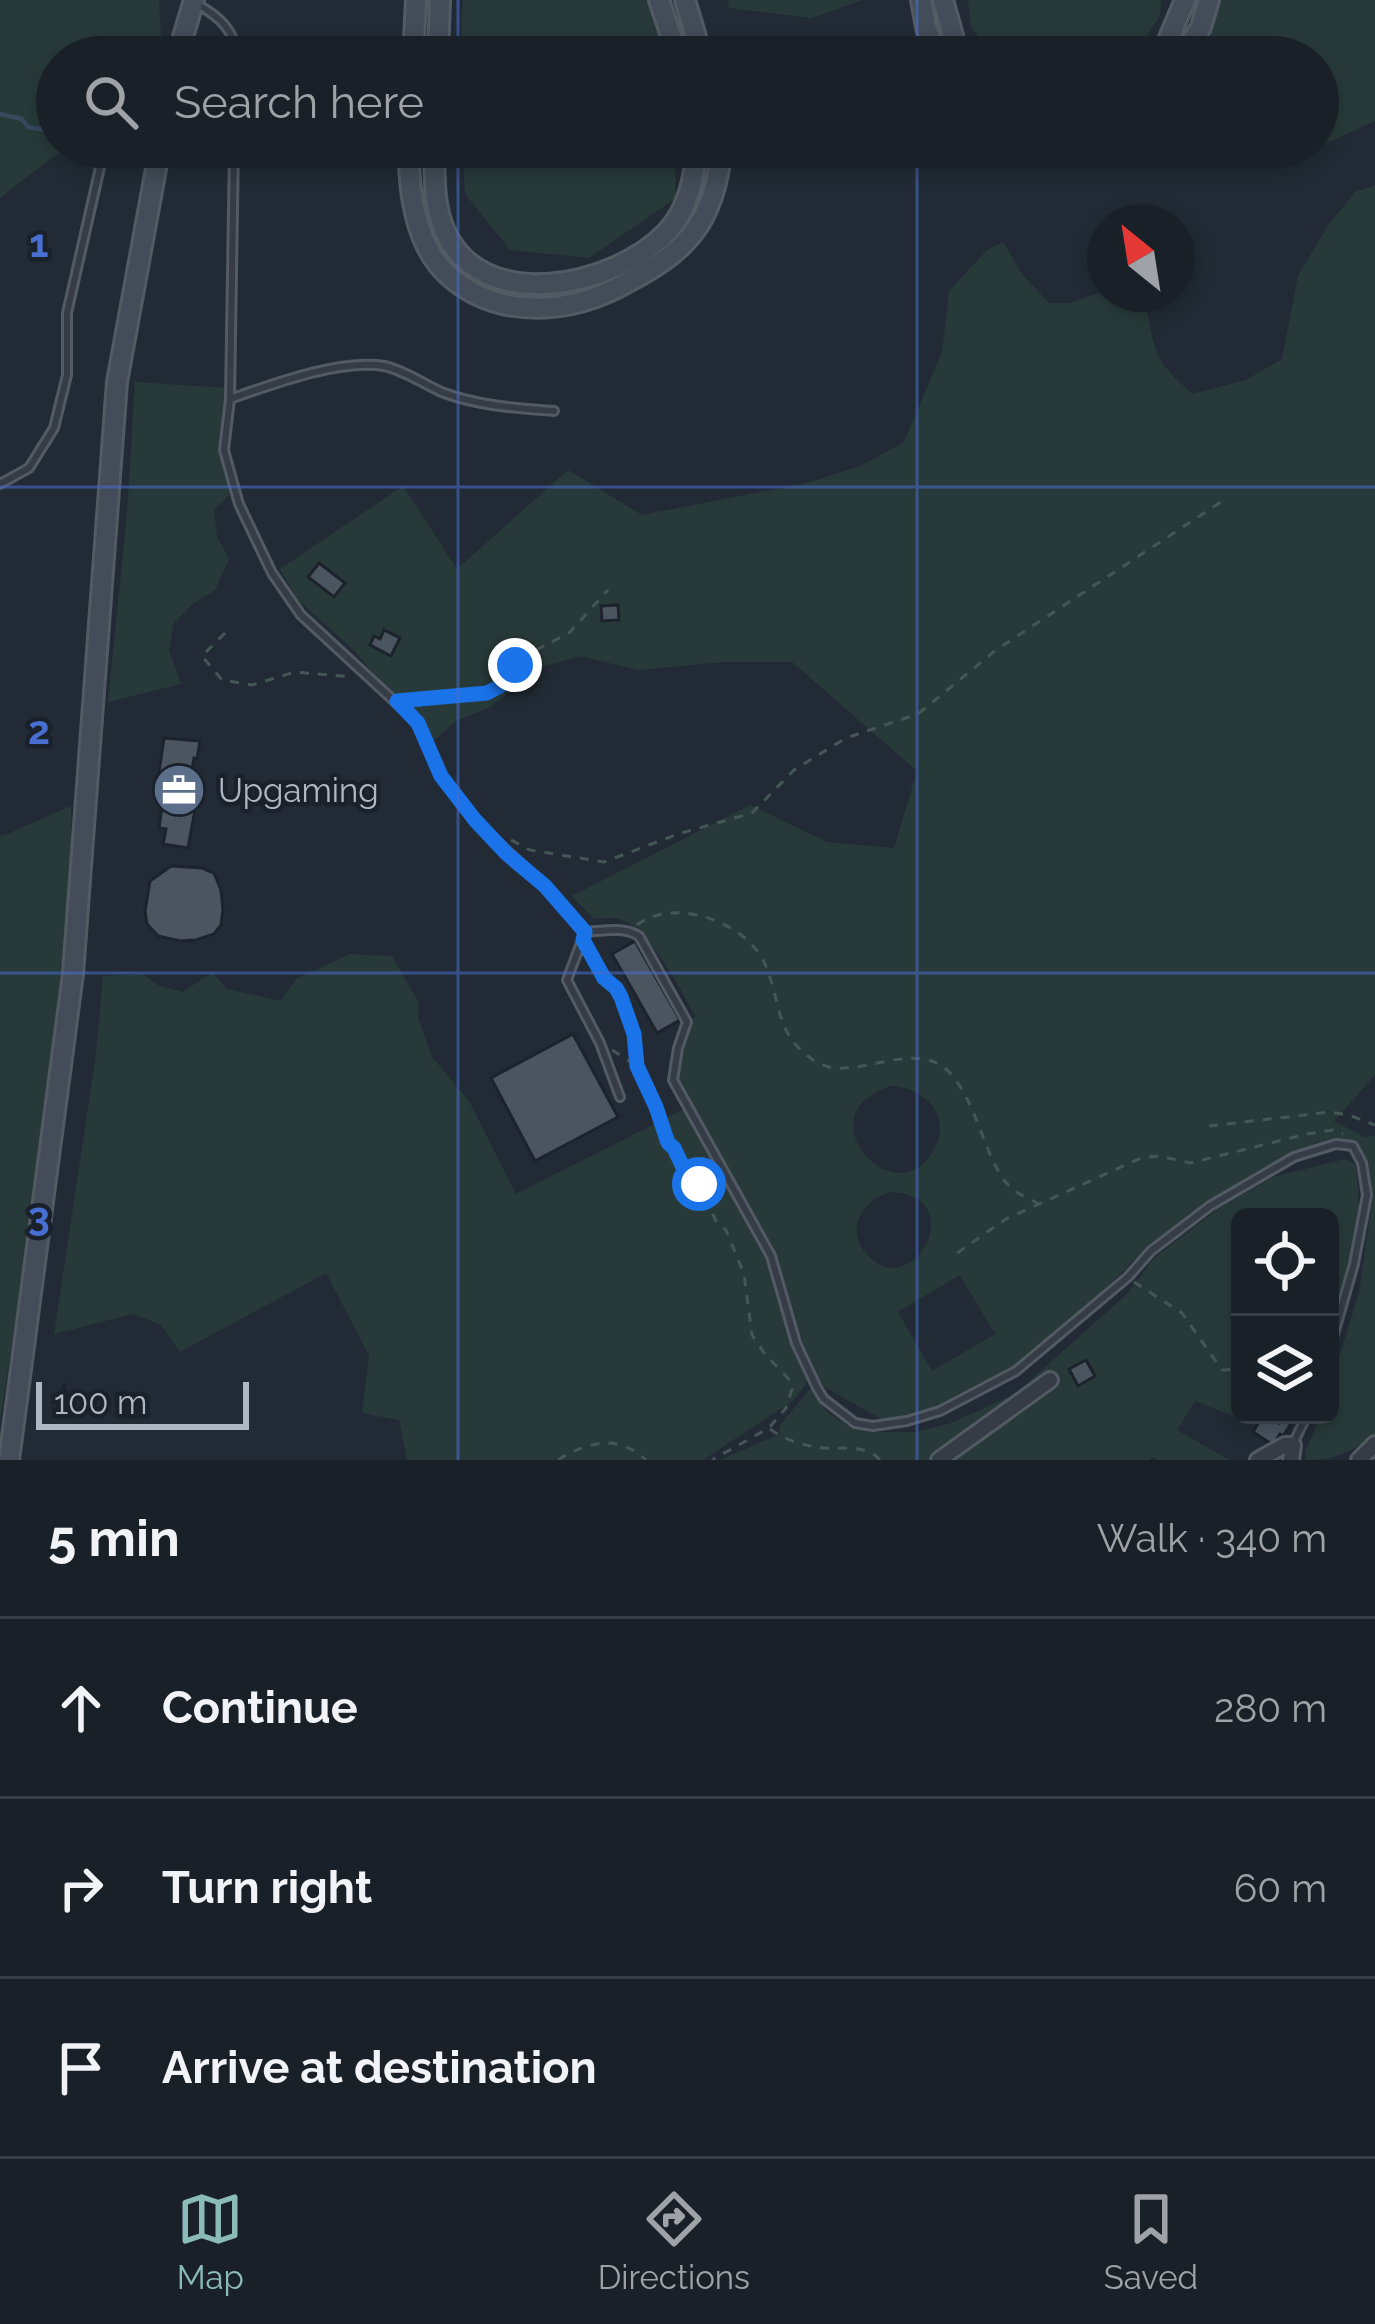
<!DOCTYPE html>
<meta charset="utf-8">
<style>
body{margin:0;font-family:Raleway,sans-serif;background:#232830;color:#f1f3f6}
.controls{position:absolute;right:36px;bottom:36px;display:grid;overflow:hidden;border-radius:18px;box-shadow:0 6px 18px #0003}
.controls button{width:108px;height:108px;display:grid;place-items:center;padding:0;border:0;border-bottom:3px solid #383e45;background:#1a2028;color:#f1f3f6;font:60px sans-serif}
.compass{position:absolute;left:1087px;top:204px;width:108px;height:108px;border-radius:50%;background:#1a2028;box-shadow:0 6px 18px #0003;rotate:330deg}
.scale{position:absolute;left:36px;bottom:30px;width:213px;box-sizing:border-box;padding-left:12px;border:6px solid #afb7c2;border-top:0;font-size:33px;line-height:42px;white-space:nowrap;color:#afb7c2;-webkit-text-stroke:9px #1a212a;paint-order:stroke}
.stop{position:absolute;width:36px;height:36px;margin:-27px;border:9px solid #1a73e8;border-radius:50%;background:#fff}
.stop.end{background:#1a73e8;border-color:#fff;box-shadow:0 3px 12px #0008}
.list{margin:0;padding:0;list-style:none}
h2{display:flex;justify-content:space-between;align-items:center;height:156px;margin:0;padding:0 48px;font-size:51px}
h2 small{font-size:39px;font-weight:400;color:#9fa3a8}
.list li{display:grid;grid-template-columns:78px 1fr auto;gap:36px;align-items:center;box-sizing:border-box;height:180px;padding:0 48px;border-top:3px solid #383e45}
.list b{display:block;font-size:45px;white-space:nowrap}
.list em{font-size:39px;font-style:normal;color:#9fa3a8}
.icon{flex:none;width:66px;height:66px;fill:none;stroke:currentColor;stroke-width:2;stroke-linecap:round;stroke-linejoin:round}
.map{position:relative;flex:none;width:1375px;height:1460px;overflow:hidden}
.search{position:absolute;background:#1a2028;box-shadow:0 6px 18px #0003;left:36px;right:36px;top:36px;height:132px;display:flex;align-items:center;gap:30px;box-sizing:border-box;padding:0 42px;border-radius:66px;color:#9fa3a8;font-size:45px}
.sheet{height:696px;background:#1a2028}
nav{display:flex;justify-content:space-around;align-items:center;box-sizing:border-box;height:168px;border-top:3px solid #383e45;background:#1a2028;font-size:33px;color:#9fa3a8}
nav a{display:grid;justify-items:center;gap:6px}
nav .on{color:#8bbbb9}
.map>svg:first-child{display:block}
.green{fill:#273a39;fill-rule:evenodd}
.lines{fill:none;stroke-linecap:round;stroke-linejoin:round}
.stream{stroke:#38495d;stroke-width:4.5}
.building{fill:#4a5560;stroke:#1c232c;stroke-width:3}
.lane-casing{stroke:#525a63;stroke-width:12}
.street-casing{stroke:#525a63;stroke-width:20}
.secondary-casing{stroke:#525a63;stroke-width:24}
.path{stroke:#455657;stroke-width:3;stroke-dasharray:9 9;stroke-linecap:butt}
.lane{stroke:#353c45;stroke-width:6}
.street{stroke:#353c45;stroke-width:14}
.secondary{stroke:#434c58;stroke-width:18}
.route{stroke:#1a73e8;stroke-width:15}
.grid{fill:none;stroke:#496ed1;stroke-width:3;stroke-opacity:0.55}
.labels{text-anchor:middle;stroke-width:9;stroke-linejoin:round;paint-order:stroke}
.poi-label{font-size:33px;fill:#afb7c2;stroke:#1a212a;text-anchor:start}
.grid-label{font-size:39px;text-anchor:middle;font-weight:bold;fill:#496ed1;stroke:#1a212a;stroke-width:9;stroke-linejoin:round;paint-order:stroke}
</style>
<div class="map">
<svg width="1375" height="1460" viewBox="0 0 1375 1460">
<rect width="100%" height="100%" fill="#222b35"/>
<path class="green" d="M0,0H159L162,53V57H57V147H71L50,159L0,198Z
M463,0H653L666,57H460Z
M728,0H863L811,18L729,8Z
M968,0H1161L1160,16L1132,57H997L971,27Z
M1216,0H1375V121L1318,147V57H1201L1209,40Z
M462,147H674L676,198L589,258L510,250L465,194Z
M1375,185V1075L1334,1121L1365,1137L1375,1136V1434C1352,1452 1335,1460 1306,1460L1305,1452L1321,1415H1330V1385L1359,1293L1373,1195L1367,1161L1352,1151L1333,1148L1291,1157L1261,1172L1206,1205L1134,1260L1019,1375L942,1416L881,1419L823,1386L800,1336L774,1254L669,1063L695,1016C680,988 647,923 614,918C607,917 601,919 594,919L572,896L750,805L827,842L894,848L917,771L792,662H724L638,670L580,656L545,666L488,708L456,721L430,744L355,651L297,599L280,569L403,486L457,569L568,470L642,515L807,483L860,466L904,442L942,352L949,291L987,250L1003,242L1022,274L1049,303H1069L1105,291V294C1163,294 1141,318 1159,357C1166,371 1181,383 1192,394L1246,380L1282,359L1298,276L1329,224L1355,192ZM890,1086C924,1087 954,1116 933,1151C895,1217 802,1115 890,1086ZM889,1192C975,1194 910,1309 865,1252C845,1228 864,1201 889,1192ZM960,1275L995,1334L932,1371L898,1312Z
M135,382L227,388L226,475L230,494L214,510L217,537L229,559L215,590L193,604L174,623L169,650L181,684L108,702L127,513Z
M71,806C73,887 65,966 55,1046C40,1171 19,1296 0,1421V835L3,836Z
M350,954L392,956L419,1003L418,1018L432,1057L469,1101L516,1194L684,1109L766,1260L794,1347L810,1378L794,1400L703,1460H407L399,1420L362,1413L369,1355L326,1273L180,1352L161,1325L133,1314L54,1334L96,1054L103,976L142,974L160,986L183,992L212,972L227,989L281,1001L296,979Z
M1345,1159L1355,1164C1367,1232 1348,1285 1330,1350V1217H1240V1415H1255L1251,1423L1195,1401L1177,1430L1229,1460H1157L1152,1457L1149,1460H950L961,1437L927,1460H720L778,1435L781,1424L810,1389L827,1412L851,1428L872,1432H916L951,1423L1015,1394L1127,1294L1154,1258L1217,1210L1273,1177Z"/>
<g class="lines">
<path class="stream" d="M0,114L22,119L28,127L46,130L57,126"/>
</g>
<path class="building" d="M319,563L345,583L334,597L308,577Z
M618,605L619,620L602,621L601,606Z
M384,630L400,638L391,656L370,645L374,636L380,639Z
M164,738L200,741L197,759L194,758L189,787L199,788L188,848L163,844L166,829L159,828L163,799L155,798Z
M171,866L202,868L214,873L221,890L223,910L221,925L214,934L196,940L180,941L158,936L147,924L145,911L150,881Z
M635,941L680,1020L657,1033L612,954Z
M573,1034L618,1117L535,1161L491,1078Z
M1086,1360L1095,1376L1078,1386L1069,1369Z
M1263,1415L1279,1423L1282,1418L1291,1424L1283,1436L1280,1434L1273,1445L1253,1432Z"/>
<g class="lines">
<g class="lane-casing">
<path id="lane" d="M197,4C218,16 236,30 236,57
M234,147L230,399L224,450L239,504L272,573L301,615L418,723L441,776L475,821L545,886L585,932
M230,399C273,384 339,359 384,366C404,370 425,385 444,393C480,406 516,408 554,411
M0,484L29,468L54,428L67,375V313L101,163L111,147
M585,932C603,931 623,926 639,936L687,1022L678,1048L673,1080L771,1256L796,1343L817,1388L824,1399L855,1423L873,1426L907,1421L940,1411L1016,1371L1128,1277L1151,1251L1210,1206L1294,1157L1336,1144L1353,1146L1362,1163L1367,1195L1354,1264L1330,1348
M585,932L567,980L600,1043L620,1097
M1293,1444L1307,1415"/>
</g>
<g class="street-casing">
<path id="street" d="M939,1460L1050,1380
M1258,1460L1285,1445H1293L1291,1460
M1359,1460L1375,1444"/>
</g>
<g class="secondary-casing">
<path id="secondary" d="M659,0L678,57
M685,0L702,57
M921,0L926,27L937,57
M943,0L955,43L964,57
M177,57L194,0
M413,57L416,0
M438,57L440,0
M1161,57L1185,0
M1183,57L1201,27L1209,0
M409,147C408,189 415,245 448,275C499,321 573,314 628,282C652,269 676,255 693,233C712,209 719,177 722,147
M434,147C435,175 433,202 444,229C480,316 615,287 667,232C689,208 694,178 697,147
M9,1460L73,974L117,382L160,147"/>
</g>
<path class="path" d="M225,633L202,656L222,680L252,685L295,672L352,677
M410,700L487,693L500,686L515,665L528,654L569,633L608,590
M511,840L530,850L604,862L678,834L752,813L794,770L846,738L918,714L996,650L1227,498
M637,925C673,897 743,921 763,960C777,987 776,1023 796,1045C806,1056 820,1067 835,1068C871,1071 920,1042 949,1072C980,1105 986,1170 1015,1191C1022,1196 1032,1200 1039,1204
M588,949L604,978L616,988L621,997L634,1034L637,1064
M612,1050L637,1066L668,1143L689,1178L699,1184L716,1221L726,1230L744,1274L752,1335L764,1353L788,1378L792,1389L786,1408L769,1428L712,1460
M1209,1126L1330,1112L1349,1115L1375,1125
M957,1253L1006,1219L1141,1158L1159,1156L1190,1163L1307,1134L1333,1130L1343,1134
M1134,1282L1182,1313L1222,1370L1240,1369
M770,1429C783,1439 799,1444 815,1447C837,1451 865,1442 880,1460
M558,1460C589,1441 618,1434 646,1460"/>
<use href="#lane" class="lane"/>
<use href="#street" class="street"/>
<use href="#secondary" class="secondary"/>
</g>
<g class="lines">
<path class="route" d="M515,665L500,686L487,693L397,701L418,723L441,776L475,820L507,854L545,886L585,932L583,940L604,978L616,988L621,997L634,1034L637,1066L656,1107L668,1143L674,1148L688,1178L699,1184"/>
</g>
<path class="grid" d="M458,0V57M917,0V57M458,147V1460M917,147V1460M0,487H1375M0,973H1375"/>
<defs>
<g id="office-disc" transform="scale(2.7)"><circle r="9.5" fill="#5c6f8a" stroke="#1a212a"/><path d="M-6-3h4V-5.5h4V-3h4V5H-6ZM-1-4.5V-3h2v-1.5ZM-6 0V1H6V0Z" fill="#fff"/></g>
</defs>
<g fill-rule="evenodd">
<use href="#office-disc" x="179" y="790"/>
</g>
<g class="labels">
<g class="poi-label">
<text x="218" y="802">Upgaming</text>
</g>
</g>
<g class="grid-label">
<text x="39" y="257">1</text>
<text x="39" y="744">2</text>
<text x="39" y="1230">3</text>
</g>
</svg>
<div class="controls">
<button><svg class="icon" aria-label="locate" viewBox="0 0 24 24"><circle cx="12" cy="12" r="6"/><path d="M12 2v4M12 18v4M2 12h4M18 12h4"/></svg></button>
<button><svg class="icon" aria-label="layers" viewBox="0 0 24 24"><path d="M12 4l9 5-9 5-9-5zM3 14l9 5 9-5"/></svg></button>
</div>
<svg class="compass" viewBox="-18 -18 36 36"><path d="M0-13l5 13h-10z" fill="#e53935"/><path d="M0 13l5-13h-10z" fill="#9fa3a8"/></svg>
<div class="scale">100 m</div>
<div class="stop" style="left:699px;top:1184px"></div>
<div class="stop end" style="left:515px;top:665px"></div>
<div class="search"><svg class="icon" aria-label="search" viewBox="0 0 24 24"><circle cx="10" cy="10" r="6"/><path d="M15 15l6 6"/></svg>Search here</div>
</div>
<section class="sheet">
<h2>5 min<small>Walk · 340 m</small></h2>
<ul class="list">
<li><svg class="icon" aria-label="ahead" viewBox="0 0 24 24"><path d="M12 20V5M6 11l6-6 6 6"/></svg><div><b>Continue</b></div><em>280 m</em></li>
<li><svg class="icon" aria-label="right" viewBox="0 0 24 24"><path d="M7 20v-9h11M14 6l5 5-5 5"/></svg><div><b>Turn right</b></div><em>60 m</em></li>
<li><svg class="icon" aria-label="arrive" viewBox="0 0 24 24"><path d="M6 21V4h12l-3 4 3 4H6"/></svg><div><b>Arrive at destination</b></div></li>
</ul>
</section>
<nav>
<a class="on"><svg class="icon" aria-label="map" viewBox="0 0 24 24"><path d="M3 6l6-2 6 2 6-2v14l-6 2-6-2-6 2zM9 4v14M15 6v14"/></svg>Map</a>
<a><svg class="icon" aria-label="directions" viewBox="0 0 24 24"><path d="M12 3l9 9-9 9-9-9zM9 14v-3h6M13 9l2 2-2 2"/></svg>Directions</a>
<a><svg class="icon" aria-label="saved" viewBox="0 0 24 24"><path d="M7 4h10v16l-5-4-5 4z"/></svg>Saved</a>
</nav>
